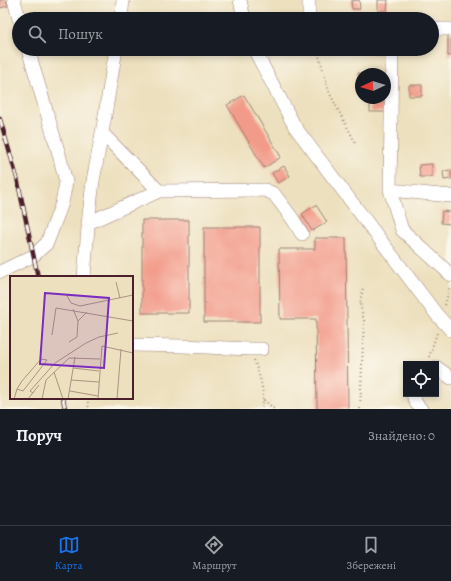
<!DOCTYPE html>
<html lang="uk">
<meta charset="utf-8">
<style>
body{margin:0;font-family:Alegreya,serif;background:#20242c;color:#f1f3f6}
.controls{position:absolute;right:12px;bottom:12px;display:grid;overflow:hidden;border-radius:0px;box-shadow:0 2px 6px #0003}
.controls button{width:36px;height:36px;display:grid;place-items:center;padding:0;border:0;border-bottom:1px solid #363941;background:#171b24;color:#f1f3f6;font:20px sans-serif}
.compass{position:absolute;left:355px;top:68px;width:36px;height:36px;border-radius:50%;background:#171b24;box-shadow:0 2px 6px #0003;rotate:266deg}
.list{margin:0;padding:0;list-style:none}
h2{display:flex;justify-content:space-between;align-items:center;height:52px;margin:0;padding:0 16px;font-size:17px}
h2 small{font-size:13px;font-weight:400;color:#9ea1a6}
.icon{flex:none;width:22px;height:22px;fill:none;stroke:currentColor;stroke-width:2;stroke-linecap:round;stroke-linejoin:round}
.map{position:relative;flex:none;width:451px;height:409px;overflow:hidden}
.search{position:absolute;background:#171b24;box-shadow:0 2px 6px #0003;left:12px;right:12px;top:12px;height:44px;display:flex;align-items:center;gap:10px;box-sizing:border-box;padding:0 14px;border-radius:22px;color:#9ea1a6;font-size:15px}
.sheet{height:116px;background:#171b24}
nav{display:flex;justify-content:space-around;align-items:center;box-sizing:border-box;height:56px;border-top:1px solid #363941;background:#171b24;font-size:11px;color:#9ea1a6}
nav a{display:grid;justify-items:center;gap:2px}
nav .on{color:#1a73e8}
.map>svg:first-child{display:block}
.building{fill:#f39b8a}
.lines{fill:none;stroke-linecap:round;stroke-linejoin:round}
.minor-casing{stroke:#9c8074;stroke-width:14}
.path{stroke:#9c8074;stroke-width:2;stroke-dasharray:1 3;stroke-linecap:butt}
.minor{stroke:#fff;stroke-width:13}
.rail-casing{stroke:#4a1f2b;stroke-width:4.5}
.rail{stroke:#fbf7ec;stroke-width:3;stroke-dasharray:9;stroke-linecap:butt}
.inset-road{fill:none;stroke:#ac9383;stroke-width:1}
.view{fill:#7b2cbf;fill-opacity:0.15;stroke:#7b2cbf;stroke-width:2}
.inset-edge{fill:none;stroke:#4a1f2b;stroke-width:2}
</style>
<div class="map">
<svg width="451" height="409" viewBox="0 0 451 409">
<rect width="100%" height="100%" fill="#fbf7ec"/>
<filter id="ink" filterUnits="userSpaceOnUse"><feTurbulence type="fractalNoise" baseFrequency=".025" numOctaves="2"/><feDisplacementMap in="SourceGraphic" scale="8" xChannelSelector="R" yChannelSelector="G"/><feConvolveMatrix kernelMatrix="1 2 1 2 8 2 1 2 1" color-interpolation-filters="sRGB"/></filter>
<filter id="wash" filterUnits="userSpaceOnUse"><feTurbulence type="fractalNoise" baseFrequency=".012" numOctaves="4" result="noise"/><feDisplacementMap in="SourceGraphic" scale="16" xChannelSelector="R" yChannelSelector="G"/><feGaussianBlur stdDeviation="0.9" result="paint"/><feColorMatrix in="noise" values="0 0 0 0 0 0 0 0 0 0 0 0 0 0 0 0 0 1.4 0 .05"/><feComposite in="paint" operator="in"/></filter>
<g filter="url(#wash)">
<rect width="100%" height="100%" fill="#ede0be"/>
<g id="blocks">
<path class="building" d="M0,0H6L8,6L0,8Z
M359,0L360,9H352L351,1Z
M378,0H388L387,11H378Z
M448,34H451V56H448Z
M372,49H385V53L372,54Z
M358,73H361V84H359Z
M409,85H422V96H409Z
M244,95L281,157L264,168L227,105Z
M384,99L385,112H370V100Z
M432,164V177H420L419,165Z
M284,166L290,176L278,183L272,173Z
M451,170V179L444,180L443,171Z
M316,205L327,222L312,231L302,214Z
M442,211L451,212V224L441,223Z
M142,220H189V313H142Z
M204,227H260V322H204Z
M315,238H346L348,409H317L316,319H280L279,249H315Z"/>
</g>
</g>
<g filter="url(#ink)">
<use href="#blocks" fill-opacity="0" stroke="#9c8074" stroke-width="1"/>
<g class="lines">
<g class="minor-casing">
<path id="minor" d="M14,0L19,19
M240,0L244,19
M121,19L123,0
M309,19V0
M432,29H451
M254,49L295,127L437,315L451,330
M392,49L390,190L402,230L451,275
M390,190L451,196
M159,191L265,190L274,194L292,218L302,234
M88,223L159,191L102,133
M0,272L33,256L47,243L62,203L66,182L59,154L28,49
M84,277L89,215L93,181L102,133L116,49
M132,345L182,346L250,349H262
M436,367L451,378
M413,394C414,400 416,405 421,409"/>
</g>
<path class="path" d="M317,49L330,94L355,142
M445,305L450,286
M429,357L437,333
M254,360C260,377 265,391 262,409
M87,398L89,409
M264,400L274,409
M360,409L364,321L360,303L363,287"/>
<use href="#minor" class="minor"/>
<g class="rail-casing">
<path id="rail" d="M0,119L17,178L38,277
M63,398L65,409"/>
</g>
<use href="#rail" class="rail"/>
</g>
</g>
<g transform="translate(10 276)">
<rect width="123" height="123" fill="#ede0be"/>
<path class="inset-road" d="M106,6L110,22M56,18L61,27L70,30L123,19M63,33L68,45L77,36M42,59L46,32L123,45M59,66L67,61L68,45M63,92L89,95M44,96L53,123M61,104L89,106M60,115L88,120M23,117L20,115L45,87L76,67L89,61L108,57M4,123L7,113L12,105L31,83L37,84L13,115L7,113M18,123L29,109M32,123L36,104L59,82L90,83M58,123L65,81M88,123L92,70L123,77M107,123L111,73"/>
<path class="view" d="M35,17L99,22L94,92L30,88Z"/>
<rect width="123" height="123" class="inset-edge"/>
</g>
</svg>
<div class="controls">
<button><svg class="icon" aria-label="locate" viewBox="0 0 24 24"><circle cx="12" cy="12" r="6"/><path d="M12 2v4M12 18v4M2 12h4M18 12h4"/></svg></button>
</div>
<svg class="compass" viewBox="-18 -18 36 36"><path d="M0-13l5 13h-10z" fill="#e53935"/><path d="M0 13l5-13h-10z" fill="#9ea1a6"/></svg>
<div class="search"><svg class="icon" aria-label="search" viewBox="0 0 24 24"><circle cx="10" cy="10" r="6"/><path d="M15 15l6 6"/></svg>Пошук</div>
</div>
<section class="sheet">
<h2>Поруч<small>Знайдено: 0</small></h2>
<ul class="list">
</ul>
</section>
<nav>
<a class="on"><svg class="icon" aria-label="map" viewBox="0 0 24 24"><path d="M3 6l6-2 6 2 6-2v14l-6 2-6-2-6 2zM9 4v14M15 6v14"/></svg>Карта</a>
<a><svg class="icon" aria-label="directions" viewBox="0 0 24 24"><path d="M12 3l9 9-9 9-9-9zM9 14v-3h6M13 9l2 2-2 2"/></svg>Маршрут</a>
<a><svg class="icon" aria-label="saved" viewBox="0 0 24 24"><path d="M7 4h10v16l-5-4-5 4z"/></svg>Збережені</a>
</nav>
